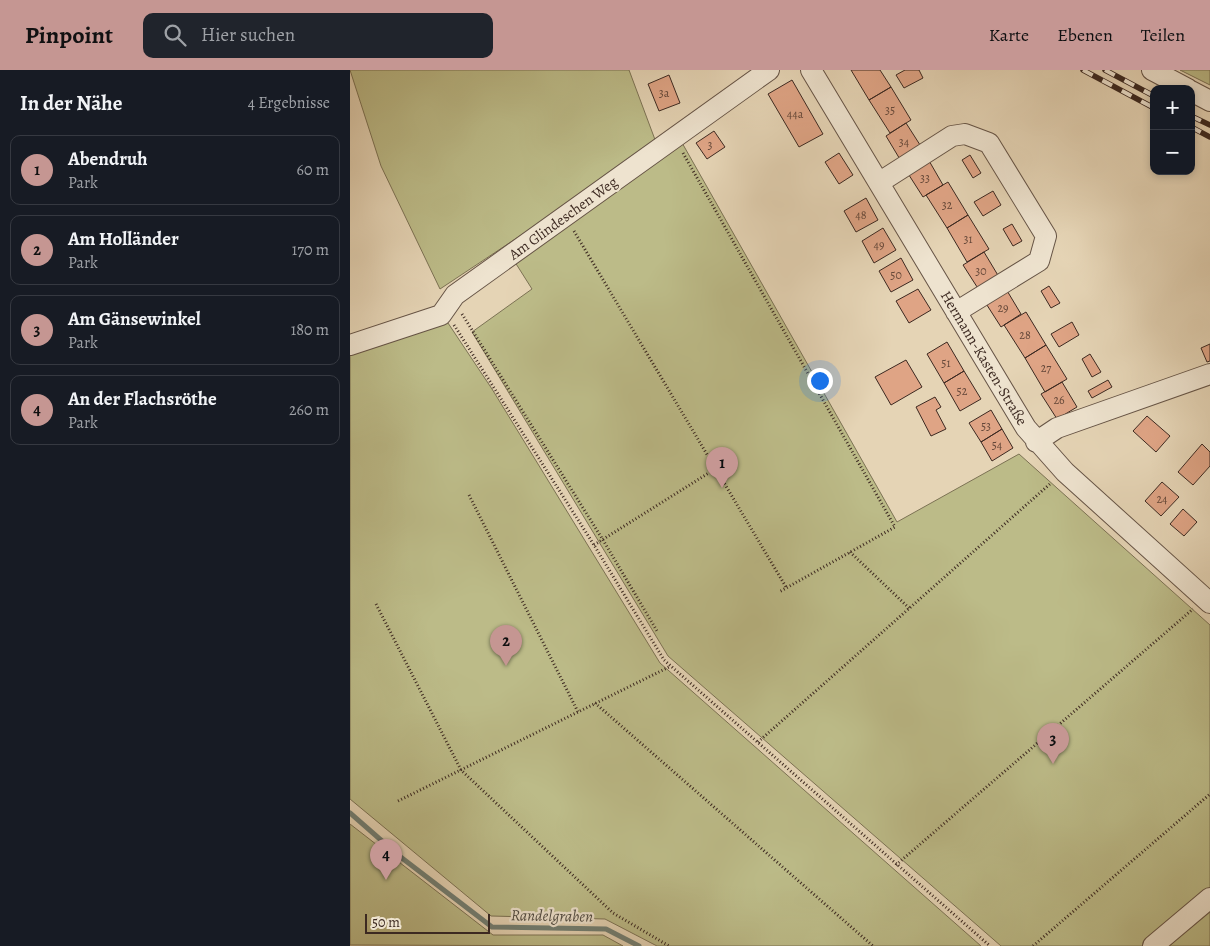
<!DOCTYPE html>
<html lang="de">
<meta charset="utf-8">
<style>
body{margin:0;font-family:Alegreya,serif;background:#20242c;color:#f1f3f6}
.controls{position:absolute;right:15px;top:15px;display:grid;overflow:hidden;border-radius:10px;box-shadow:0 2px 8px #0003}
.controls button{width:45px;height:45px;display:grid;place-items:center;padding:0;border:0;border-bottom:1px solid #363941;background:#171b24;color:#f1f3f6;font:25px sans-serif}
.scale{position:absolute;left:15px;bottom:12px;width:125px;box-sizing:border-box;padding-left:5px;border:2px solid #3c2921;border-top:0;font-size:14px;line-height:18px;white-space:nowrap;color:#3c2921;-webkit-text-stroke:4px #eee3cf;paint-order:stroke}
.you{position:absolute;left:469px;top:310px;width:18px;height:18px;margin:-12px;border:4px solid #fff;border-radius:50%;background:#1a73e8;box-shadow:0 0 0 8px #1a73e833}
.badge{display:grid;place-items:center;width:32px;height:32px;border-radius:50%;background:#c59692;color:#111;font-size:16px;font-weight:700}
.pin{position:absolute;translate:-50% -41px;filter:drop-shadow(0 1px 2px #0008)}
.pin::after{content:'';position:absolute;top:26px;width:18px;height:15px;background:inherit;clip-path:polygon(0 0,100% 0,50% 100%)}
.list{margin:0;padding:0;list-style:none}
h2{display:flex;justify-content:space-between;align-items:center;height:65px;margin:0;padding:0 20px;font-size:21px}
h2 small{font-size:16px;font-weight:400;color:#9ea1a6}
.list li{display:grid;grid-template-columns:32px 1fr auto;gap:15px;align-items:center;box-sizing:border-box;height:70px;margin:0 10px 10px;padding:0 10px;border:1px solid #363941;border-radius:10px}
.list b{display:block;font-size:19px;white-space:nowrap}
.list p{margin:0;font-size:16px;white-space:nowrap;color:#9ea1a6}
.list em{font-size:16px;font-style:normal;color:#9ea1a6}
.icon{flex:none;width:28px;height:28px;fill:none;stroke:currentColor;stroke-width:2;stroke-linecap:round;stroke-linejoin:round}
.map{position:relative;flex:none;width:860px;height:876px;overflow:hidden}
header{display:flex;align-items:center;gap:30px;box-sizing:border-box;height:70px;padding:0 25px;background:#c59692;color:#111}
header strong{font-size:24px}
nav{display:flex;gap:28px;margin-inline-start:auto;font-size:18px}
.search{width:350px;height:45px;background:#20242c;display:flex;align-items:center;gap:12px;box-sizing:border-box;padding:0 18px;border-radius:10px;color:#9ea1a6;font-size:19px}
main{display:flex}
aside{flex:1;background:#171b24}
.map>svg:first-child{display:block}
.green{fill:#bcbb88;stroke:#7c7254}
.lines{fill:none;stroke-linecap:round;stroke-linejoin:round}
.stream{stroke:#727f74;stroke-width:5}
.building{fill:#dfa485;stroke:#3c2921}
.minor-casing{stroke:#665446;stroke-width:22}
.path{stroke:#3c2921;stroke-width:3;stroke-dasharray:1 2.5;stroke-linecap:butt}
.minor{stroke:#eee3cf;stroke-width:20}
.rail-casing{stroke:#3c2921;stroke-width:5.5}
.rail{stroke:#eee3cf;stroke-width:4;stroke-dasharray:11;stroke-linecap:butt}
.labels{text-anchor:middle;stroke-width:4.5;stroke-linejoin:round;paint-order:stroke}
.number-label{font-size:12px;fill:#65483a}
.street-label{font-size:15px;fill:#3c2921;stroke:#eee3cf}
.water-label{font-size:16px;font-style:italic;fill:#524d44;stroke:#eee3cf}
</style>
<header>
<strong>Pinpoint</strong>
<div class="search"><svg class="icon" aria-label="search" viewBox="0 0 24 24"><circle cx="10" cy="10" r="6"/><path d="M15 15l6 6"/></svg>Hier suchen</div>
<nav><a>Karte</a><a>Ebenen</a><a>Teilen</a></nav>
</header>
<main>
<aside>
<h2>In der Nähe<small>4 Ergebnisse</small></h2>
<ul class="list">
<li><span class="badge">1</span><div><b>Abendruh</b><p>Park</p></div><em>60 m</em></li>
<li><span class="badge">2</span><div><b>Am Holländer</b><p>Park</p></div><em>170 m</em></li>
<li><span class="badge">3</span><div><b>Am Gänsewinkel</b><p>Park</p></div><em>180 m</em></li>
<li><span class="badge">4</span><div><b>An der Flachsröthe</b><p>Park</p></div><em>260 m</em></li>
</ul>
</aside>
<div class="map">
<svg width="860" height="876" viewBox="0 0 860 876">
<rect width="100%" height="100%" fill="#e5d4b5"/>
<filter id="stains"><feTurbulence type="fractalNoise" baseFrequency=".004" numOctaves="4"/><feColorMatrix values="0 0 0 0 .2 0 0 0 0 .09 0 0 0 0 .02 0 0 0 .5 -.17"/></filter>
<radialGradient id="worn" r=".72"><stop offset=".6" stop-color="#630" stop-opacity="0"/><stop offset="1" stop-color="#630" stop-opacity=".3"/></radialGradient>
<path class="green" d="M0,0H279L307,75L90,219L31,96Z
M830,0H860V15Z
M331,71L547,452L669,384L860,555V876H651L318,586L122,262L182,219L163,189Z
M96,250L142,319L310,593L631,876H307L255,849L141,846L0,729V281Z
M0,754L143,865H253L273,876L0,875Z"/>
<g class="lines">
<path class="stream" d="M0,743L48,785L142,857L256,859L289,876"/>
</g>
<path class="building" d="M501,0H530L541,17L519,30Z
M555,0H569L573,8L554,18L546,5Z
M319,5L330,33L309,41L298,14Z
M442,10L473,64L449,77L418,24Z
M541,17L561,50L540,63L519,30Z
M556,53L572,78L551,91L536,66Z
M364,61L375,77L357,89L346,73Z
M489,83L503,105L489,114L475,92Z
M620,85L631,103L623,108L612,90Z
M578,89L593,115L573,127L557,102Z
M598,112L618,145L597,158L576,125Z
M643,121L651,135L633,146L624,132Z
M516,128L528,150L506,162L494,141Z
M618,145L639,179L617,192L597,158Z
M662,154L672,171L663,176L653,159Z
M533,158L546,180L524,193L512,171Z
M634,182L649,207L629,220L613,195Z
M551,188L563,210L541,222L529,201Z
M699,216L710,233L701,238L691,221Z
M568,219L581,240L559,253L546,231Z
M656,219L671,244L651,257L635,232Z
M676,242L696,275L675,288L654,255Z
M722,252L729,265L709,277L701,264Z
M597,272L614,301L594,313L577,284Z
M860,274V291L857,292L851,278Z
M696,275L717,309L695,322L675,288Z
M740,284L751,302L742,307L732,289Z
M556,290L572,317L541,335L525,307Z
M614,301L631,329L610,341L594,313Z
M758,310L762,317L742,328L738,321Z
M712,312L727,337L707,349L691,324Z
M585,327L591,337L586,340L596,359L581,366L566,337Z
M641,340L652,359L631,372L619,353Z
M797,346L820,366L806,382L783,361Z
M652,359L663,378L642,391L631,372Z
M852,374L860,382V396L843,415L828,402Z
M812,412L829,427L811,446L795,431Z
M833,439L847,452L834,466L820,454Z"/>
<g class="lines">
<g class="minor-casing">
<path id="minor" d="M461,0L676,358L715,402L860,533
M802,0L838,19
M841,21L860,31
M530,112L602,66L615,64L639,73L696,166L689,191L606,242
M0,275L91,245L105,225L419,0
M686,372L707,358L860,304
M803,876L860,828"/>
</g>
<path class="path" d="M333,83L545,457L429,522
M224,161L436,517
M112,244L253,470L307,561
M104,255L244,475L314,590L640,876
M119,425L228,642
M244,475L365,399
M500,482L559,538
M26,534L111,700L263,843L319,876
M245,633L523,876
M408,672L701,413
M48,731L321,596
M546,795L843,539
M683,876L860,724"/>
<use href="#minor" class="minor"/>
<g class="rail-casing">
<path id="rail" d="M733,0L804,38
M755,0L804,26
M841,46L860,55
M841,57L860,67"/>
</g>
<use href="#rail" class="rail"/>
</g>
<g class="labels">
<g class="number-label">
<text x="314" y="27">3a</text>
<text x="540" y="44">35</text>
<text x="445" y="48">44a</text>
<text x="554" y="76">34</text>
<text x="360" y="79">3</text>
<text x="575" y="112">33</text>
<text x="597" y="139">32</text>
<text x="511" y="149">48</text>
<text x="618" y="173">31</text>
<text x="529" y="179">49</text>
<text x="631" y="205">30</text>
<text x="546" y="209">50</text>
<text x="653" y="242">29</text>
<text x="675" y="269">28</text>
<text x="596" y="297">51</text>
<text x="696" y="302">27</text>
<text x="612" y="325">52</text>
<text x="709" y="334">26</text>
<text x="636" y="360">53</text>
<text x="647" y="379">54</text>
<text x="812" y="433">24</text>
</g>
<g class="street-label">
<text transform="translate(213 148) rotate(-36)" y="5">Am Glindeschen Weg</text>
<text transform="translate(634 288) rotate(59)" y="5">Hermann-Kasten-Straße</text>
</g>
<g class="water-label">
<text transform="translate(202 845) rotate(1)" y="6">Randelgraben</text>
</g>
</g>
<rect width="100%" height="100%" filter="url(#stains)"/>
<rect width="100%" height="100%" fill="url(#worn)"/>
</svg>
<div class="controls">
<button>+</button>
<button>−</button>
</div>
<div class="scale">50 m</div>
<div class="you"></div>
<div class="pin badge" style="left:372px;top:418px">1</div>
<div class="pin badge" style="left:156px;top:596px">2</div>
<div class="pin badge" style="left:703px;top:694px">3</div>
<div class="pin badge" style="left:36px;top:810px">4</div>
</div>
</main>
